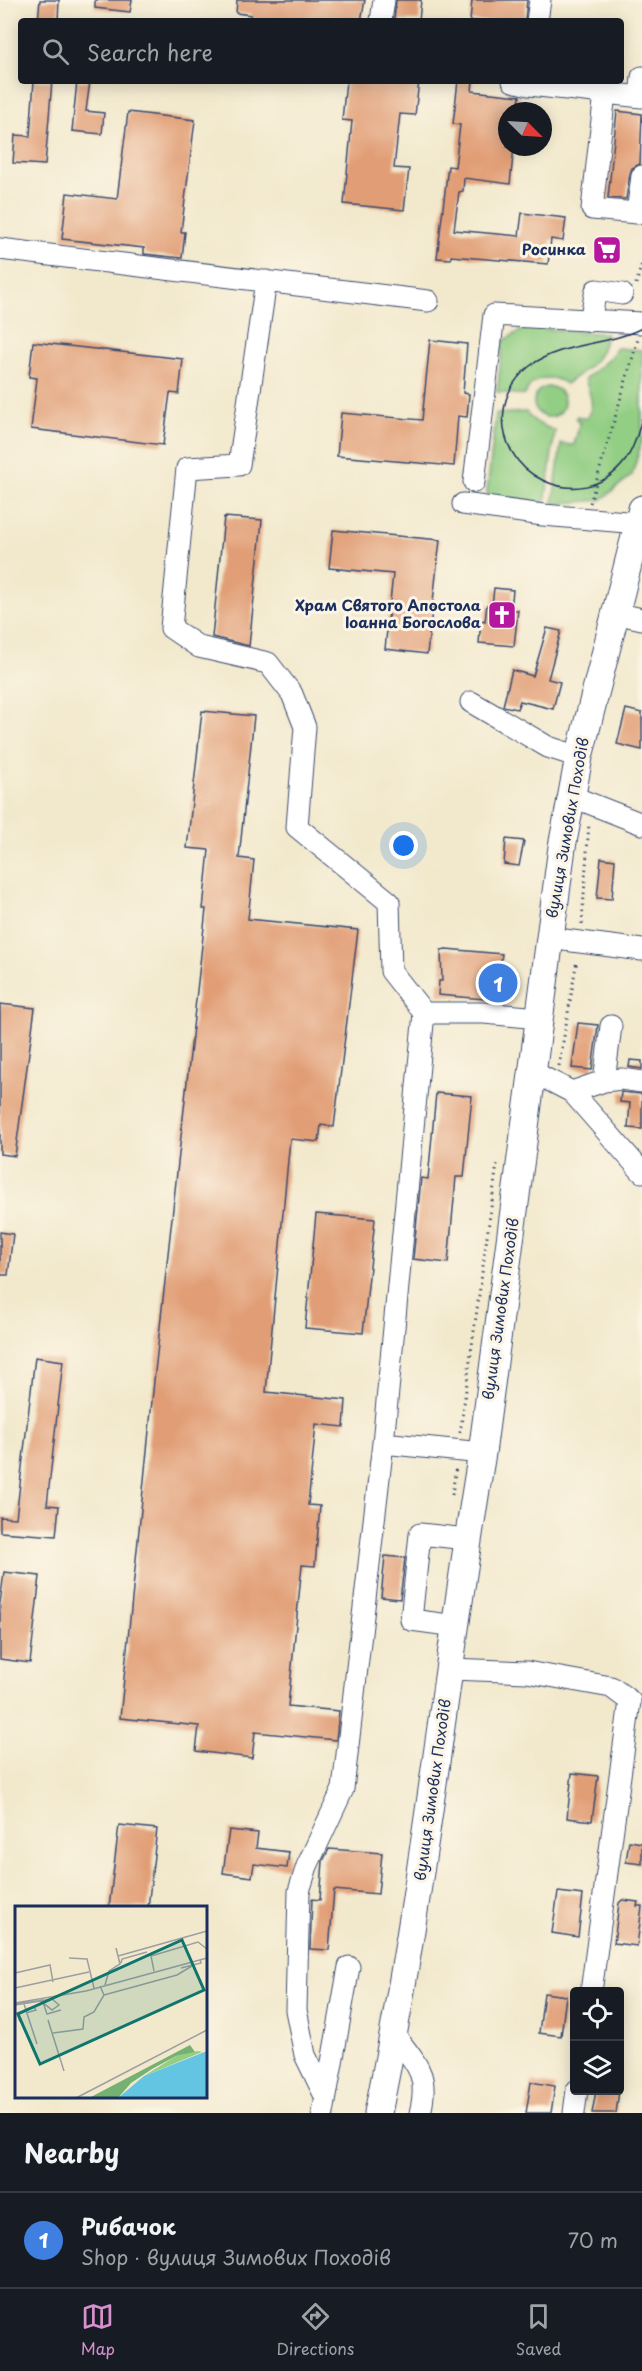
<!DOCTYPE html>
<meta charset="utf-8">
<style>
body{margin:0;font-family:"Playpen Sans",sans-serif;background:#242831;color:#f1f3f6}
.controls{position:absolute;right:18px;bottom:18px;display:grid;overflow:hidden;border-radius:6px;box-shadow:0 3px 15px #0003}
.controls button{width:54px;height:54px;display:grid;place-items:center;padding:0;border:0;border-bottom:2px solid #363941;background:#171b24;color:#f1f3f6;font:30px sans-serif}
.compass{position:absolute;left:498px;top:102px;width:54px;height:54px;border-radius:50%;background:#171b24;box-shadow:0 3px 15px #0003;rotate:114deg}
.you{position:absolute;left:404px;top:846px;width:21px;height:21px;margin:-15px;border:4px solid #fff;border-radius:50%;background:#1a73e8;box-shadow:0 0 0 9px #1a73e833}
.badge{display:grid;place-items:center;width:39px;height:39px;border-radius:50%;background:#d690ce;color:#fff;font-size:20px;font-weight:700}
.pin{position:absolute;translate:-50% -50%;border:3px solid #fff;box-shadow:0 2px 6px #0006}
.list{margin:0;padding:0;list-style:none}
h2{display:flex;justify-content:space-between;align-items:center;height:78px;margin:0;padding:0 24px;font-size:26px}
h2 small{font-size:20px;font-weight:400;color:#9ea1a6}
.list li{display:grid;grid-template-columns:39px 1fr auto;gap:18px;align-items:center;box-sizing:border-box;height:96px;padding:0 24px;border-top:2px solid #363941}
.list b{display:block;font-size:22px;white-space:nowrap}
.list p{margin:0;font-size:20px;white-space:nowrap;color:#9ea1a6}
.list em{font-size:20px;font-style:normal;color:#9ea1a6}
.icon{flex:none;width:33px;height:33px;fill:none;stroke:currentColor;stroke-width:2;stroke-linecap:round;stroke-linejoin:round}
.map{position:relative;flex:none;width:642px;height:2113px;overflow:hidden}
.search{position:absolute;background:#171b24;box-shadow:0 3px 15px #0003;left:18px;right:18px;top:18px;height:66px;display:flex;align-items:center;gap:15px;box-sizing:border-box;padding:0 21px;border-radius:6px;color:#9ea1a6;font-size:22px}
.sheet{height:174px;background:#171b24}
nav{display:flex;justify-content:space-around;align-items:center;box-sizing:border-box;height:84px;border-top:2px solid #363941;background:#171b24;font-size:16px;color:#9ea1a6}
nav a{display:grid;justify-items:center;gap:3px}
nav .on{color:#d690ce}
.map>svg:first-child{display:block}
.green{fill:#92ce83;stroke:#567e70;stroke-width:1.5}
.building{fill:#e19e76}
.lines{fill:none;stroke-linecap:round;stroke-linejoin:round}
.minor-casing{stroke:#3b4b6f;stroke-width:23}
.major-casing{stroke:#3b4b6f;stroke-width:29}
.path{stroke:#3b4b6f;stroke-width:3;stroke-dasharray:1.5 4.5;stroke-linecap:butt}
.minor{stroke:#fff;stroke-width:21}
.major{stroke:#fff;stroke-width:27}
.tram{stroke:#1b2f5e;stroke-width:1.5}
.labels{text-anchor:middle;stroke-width:6;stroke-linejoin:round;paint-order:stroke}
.poi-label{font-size:15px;font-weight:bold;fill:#1b2f5e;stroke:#fcf5e5;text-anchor:end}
.street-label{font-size:15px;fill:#1b2f5e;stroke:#fcf5e5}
.inset-road{fill:none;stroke:#9c9fa1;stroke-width:1.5}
.view{fill:#0f766e;fill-opacity:0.15;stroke:#0f766e;stroke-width:3}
.inset-edge{fill:none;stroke:#1b2f5e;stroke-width:3}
</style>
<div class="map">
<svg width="642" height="2113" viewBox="0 0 642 2113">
<rect width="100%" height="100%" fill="#fcf5e5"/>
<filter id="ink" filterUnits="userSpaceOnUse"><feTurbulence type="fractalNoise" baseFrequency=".0167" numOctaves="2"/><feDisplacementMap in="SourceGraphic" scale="12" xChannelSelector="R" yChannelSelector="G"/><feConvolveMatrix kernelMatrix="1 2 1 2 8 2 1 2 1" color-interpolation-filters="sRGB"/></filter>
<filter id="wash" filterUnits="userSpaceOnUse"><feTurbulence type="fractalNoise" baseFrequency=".008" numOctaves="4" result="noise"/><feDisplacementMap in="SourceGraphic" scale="24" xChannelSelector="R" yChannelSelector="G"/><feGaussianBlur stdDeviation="1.35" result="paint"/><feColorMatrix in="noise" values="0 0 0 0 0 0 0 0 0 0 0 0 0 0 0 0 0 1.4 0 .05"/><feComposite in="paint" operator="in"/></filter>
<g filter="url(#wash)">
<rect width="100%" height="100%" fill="#f2e9cd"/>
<path class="green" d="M527,327L606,334C601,363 588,367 566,384C552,374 531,376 525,395L497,392L503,341Z
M617,348L642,350V441L632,475L601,500L553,504L561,444L574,445L580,423L576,419L577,416L586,419C597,407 589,392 585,379L610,358Z
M534 402a15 15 0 1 1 30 0a15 15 0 1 1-30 0Z
M526,412C534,424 543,425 555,431L545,504L490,498L487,492L496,414Z"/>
<g id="blocks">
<path class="building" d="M40,0H59L58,21H38Z
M95,0H132L130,12L95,8Z
M237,0H365L361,21H250L251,15L236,13Z
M396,0H421L419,21H394Z
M472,0H527L525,21H470Z
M34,81H52L45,165L13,163L15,135L30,136Z
M77,81H90L86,111L104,113L102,134L72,131Z
M346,81H419L415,115L400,114L394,168L409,169L404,210L344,204L352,121L342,120Z
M458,81H473L472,91L520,96L518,111H507V147H514L510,184L464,178L463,191L459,192L454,230L519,236L522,213L566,218L563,241L551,239L548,264L451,256V259L437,258L448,166L455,167L460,125L453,124Z
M617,111L642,114L640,164L632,168L630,174L626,199L608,198Z
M128,112L195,120L181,232H185L182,258L144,254V248L62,239L67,193L117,199Z
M430,340L467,344L463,393L469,394L467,417L458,416L454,466L337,456L341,413L422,420Z
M33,342L183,359L179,394L170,393L163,445L31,429L37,378L29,377Z
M224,517L262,520L249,646L212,637Z
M333,530L440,540L427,654L385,649L393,574L329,568Z
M494,588L513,590L511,610H518L514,646L479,643L481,620L485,621L487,605L492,606Z
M547,628L561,631L548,679L560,682L553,709L520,701L517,709L503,706L512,670L533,676Z
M626,709L642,713V750L617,744Z
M202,711L254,716L239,858L254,860L248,919L358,930L334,1127L321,1125L319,1142L290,1139L266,1392L346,1400L344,1427L316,1424L308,1505L320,1506L315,1566L302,1565L288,1706L339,1711L336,1740L255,1732L252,1758L196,1751L199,1726L120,1718L154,1381L206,909H203L209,850L187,848Z
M506,839L524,841L519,866L504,864Z
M601,858L615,860L612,899L597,898Z
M446,949L502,954L496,1000L438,995L439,981H442L441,950Z
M0,1004L35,1008L15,1156L0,1154Z
M578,1023L598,1025L592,1070L572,1068Z
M630,1060L642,1061V1069L629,1067Z
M621,1092L642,1094V1129L628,1128L630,1103L620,1102Z
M436,1093L472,1096L464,1177H456L448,1263L413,1259L421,1178L428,1179Z
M316,1214L375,1219L363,1333L305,1328Z
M0,1232L13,1234L8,1275H0Z
M35,1357L63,1361L47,1505L59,1506L56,1536L0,1532V1517L16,1518Z
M385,1556L405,1558L400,1599L381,1597Z
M4,1572L40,1576L30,1663L0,1659V1603Z
M572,1773L598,1776L592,1821L567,1818Z
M119,1825L157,1829L148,1908H109Z
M229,1830L258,1833L256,1848L289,1852L287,1868L254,1864L252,1877L223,1873Z
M629,1841L642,1843V1864L626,1862Z
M329,1849L382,1853L378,1894L334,1890L329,1950L310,1949L312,1899L320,1900L323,1861Z
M558,1892L583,1895L578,1937L552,1933Z
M622,1900L638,1902L637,1906H642L637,1946L614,1943L619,1903Z
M544,1993L566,1996L561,2036L539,2033Z
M531,2082L555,2086L551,2113H526Z
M596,2091H619L616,2113H592Z"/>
</g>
</g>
<g filter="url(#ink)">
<use href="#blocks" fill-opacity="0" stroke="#3b4b6f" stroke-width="1.5"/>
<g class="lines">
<g class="minor-casing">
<path id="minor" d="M381,21L384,0
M537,21L540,0
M513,81L529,85L642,97
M605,93L592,209L637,213L642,176
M640,96L642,77
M0,249L428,301
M266,281L239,465L187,468L171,628L199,647L268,663L292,694L305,727L297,827L389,902L391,971L424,1013H484L539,1018
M590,321L596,290L622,294
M474,482L494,315L642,323
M463,504L543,515L638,523
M615,613L642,619
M471,702L548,747L579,757
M571,796L642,824
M549,938L642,950
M533,1072L572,1092L642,1172
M604,1081L622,1079L642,1082
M572,1092L604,1081L611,1026
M383,1443L482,1453
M456,1626L411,1620L420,1534L467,1539
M450,1669L527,1672L611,1687L630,1701L591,1992
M394,2034C416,2064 430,2074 420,2113
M325,2096L305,2055L296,2010L299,1891L307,1866L343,1789L383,1443L424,1013
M323,2113L349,1967
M574,2113L577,2090"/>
</g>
<g class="major-casing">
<path id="major" d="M378,2113C423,1895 445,1672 482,1453L562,847L579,757L642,509"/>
</g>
<path class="path" d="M636,284L642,263
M590,503L638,339
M582,924L589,823
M559,1066L577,960
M460,1433L497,1164
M452,1495L456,1466"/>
<use href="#minor" class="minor"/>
<use href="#major" class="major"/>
<path class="tram" d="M642,328C607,346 562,342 530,366C518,375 508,390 505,404C490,475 582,518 625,461C634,448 638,433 642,418"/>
</g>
</g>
<defs>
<g id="supermarket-square" transform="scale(1.5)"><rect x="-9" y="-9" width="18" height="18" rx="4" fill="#b5179e" stroke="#fcf5e5"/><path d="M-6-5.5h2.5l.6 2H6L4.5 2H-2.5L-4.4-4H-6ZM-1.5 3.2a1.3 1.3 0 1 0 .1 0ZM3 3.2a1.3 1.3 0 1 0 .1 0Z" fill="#fff"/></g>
<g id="church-square" transform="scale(1.5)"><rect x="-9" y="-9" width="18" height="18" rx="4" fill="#b5179e" stroke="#fcf5e5"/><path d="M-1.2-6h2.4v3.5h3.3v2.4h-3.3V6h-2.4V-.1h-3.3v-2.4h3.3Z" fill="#fff"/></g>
</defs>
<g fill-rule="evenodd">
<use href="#supermarket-square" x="607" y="250"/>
<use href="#church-square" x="502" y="615"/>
</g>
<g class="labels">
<g class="poi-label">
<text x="586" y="255">Росинка</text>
<text x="481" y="611">Храм Святого Апостола<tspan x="481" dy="17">Іоанна Богослова</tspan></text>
</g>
<g class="street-label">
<text transform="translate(568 828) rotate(-80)" y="5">вулиця Зимових Походів</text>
<text transform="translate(501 1309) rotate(-82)" y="5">вулиця Зимових Походів</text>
<text transform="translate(433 1790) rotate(-82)" y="5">вулиця Зимових Походів</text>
</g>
</g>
<g transform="translate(15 1906)">
<rect width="192" height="192" fill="#f2e9cd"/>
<path d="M183,145L187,146L129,170L161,150Z" fill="#92ce83"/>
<path d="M175,139L180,146L161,150L137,163L116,177L103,192H74Z" fill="#75b171"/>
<path d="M192,145V192H103L129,170Z" fill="#64c5e2"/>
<path class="inset-road" d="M103,50L192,25M54,52L72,53L79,82M106,57L107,53L132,46M166,62L186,57L185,53M139,65L136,50L183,36L192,43M0,67L35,59L38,76M90,79L94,65L105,58L101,42M0,82L74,66M89,89L162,69L177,60M27,93L32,108L46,104M8,95L22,138M0,97L71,85L192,52M0,98L37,93L44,99L37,104L26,95L0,99M10,103L19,101L21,104L11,107M33,114L49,165M5,116L2,107L10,104M38,127L68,123L69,111L79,106L89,89L85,80M61,192L192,124"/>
<path class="view" d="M167,34L189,84L25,158L3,108Z"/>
<rect width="192" height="192" class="inset-edge"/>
</g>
</svg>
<div class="controls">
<button><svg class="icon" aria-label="locate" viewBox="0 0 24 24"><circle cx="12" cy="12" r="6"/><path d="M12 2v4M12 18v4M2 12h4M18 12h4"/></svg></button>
<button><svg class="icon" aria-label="layers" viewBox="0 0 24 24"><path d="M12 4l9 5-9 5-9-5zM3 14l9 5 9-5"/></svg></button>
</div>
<svg class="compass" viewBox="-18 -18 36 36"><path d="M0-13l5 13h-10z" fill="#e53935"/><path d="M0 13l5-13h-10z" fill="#9ea1a6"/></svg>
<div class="you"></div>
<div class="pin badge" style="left:498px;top:983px;background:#3f7fe0">1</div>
<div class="search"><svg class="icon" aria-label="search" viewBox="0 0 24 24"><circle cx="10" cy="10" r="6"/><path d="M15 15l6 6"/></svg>Search here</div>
</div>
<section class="sheet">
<h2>Nearby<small></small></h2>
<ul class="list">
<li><span class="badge" style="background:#3f7fe0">1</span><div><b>Рибачок</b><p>Shop · вулиця Зимових Походів</p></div><em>70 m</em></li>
</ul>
</section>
<nav>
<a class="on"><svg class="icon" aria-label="map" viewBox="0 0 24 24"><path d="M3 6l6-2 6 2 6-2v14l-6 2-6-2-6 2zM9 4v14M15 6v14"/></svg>Map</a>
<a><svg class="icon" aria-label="directions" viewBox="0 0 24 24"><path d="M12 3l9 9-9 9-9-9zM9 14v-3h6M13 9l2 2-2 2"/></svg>Directions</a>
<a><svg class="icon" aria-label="saved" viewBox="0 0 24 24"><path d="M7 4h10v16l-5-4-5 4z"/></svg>Saved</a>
</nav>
